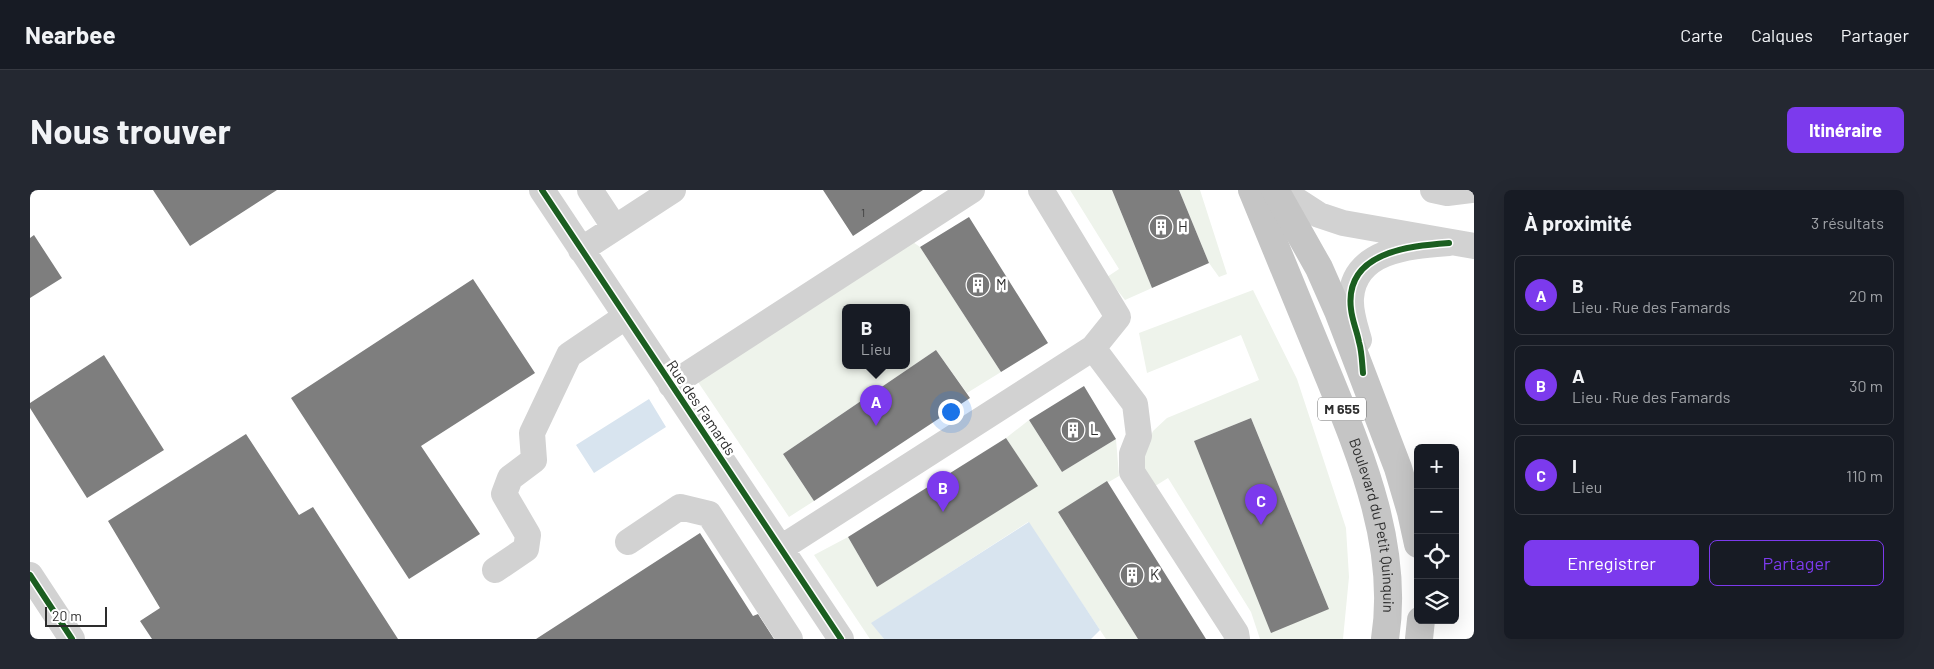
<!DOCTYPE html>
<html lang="fr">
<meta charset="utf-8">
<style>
body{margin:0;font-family:Barlow,sans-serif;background:#242831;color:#f1f3f6}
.controls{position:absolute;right:15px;bottom:15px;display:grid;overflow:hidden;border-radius:8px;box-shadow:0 5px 20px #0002}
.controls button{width:45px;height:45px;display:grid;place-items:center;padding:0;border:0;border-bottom:1px solid #363941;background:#171b24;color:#f1f3f6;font:25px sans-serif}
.scale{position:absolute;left:15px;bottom:12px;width:62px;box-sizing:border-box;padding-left:5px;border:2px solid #2d2d2d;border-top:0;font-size:14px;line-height:18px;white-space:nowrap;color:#2d2d2d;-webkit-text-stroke:4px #fff;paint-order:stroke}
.you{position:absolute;left:920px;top:221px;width:18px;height:18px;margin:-12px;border:4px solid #fff;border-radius:50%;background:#1a73e8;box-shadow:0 0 0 8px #1a73e833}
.badge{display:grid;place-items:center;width:32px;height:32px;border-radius:50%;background:#7c3aed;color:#fff;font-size:16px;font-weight:700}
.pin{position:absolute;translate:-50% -41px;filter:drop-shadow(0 1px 2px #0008)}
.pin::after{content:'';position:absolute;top:26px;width:18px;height:15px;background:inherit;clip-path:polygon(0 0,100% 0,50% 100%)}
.popup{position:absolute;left:812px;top:114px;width:68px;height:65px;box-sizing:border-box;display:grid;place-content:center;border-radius:8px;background:#171b24;filter:drop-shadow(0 1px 4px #0005);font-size:16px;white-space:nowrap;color:#9ea1a6}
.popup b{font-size:19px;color:#f1f3f6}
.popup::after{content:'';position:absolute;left:50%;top:100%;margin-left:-10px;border:10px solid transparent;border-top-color:#171b24}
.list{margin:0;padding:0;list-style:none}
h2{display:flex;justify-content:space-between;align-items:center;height:65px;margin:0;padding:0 20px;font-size:21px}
h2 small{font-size:16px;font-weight:400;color:#9ea1a6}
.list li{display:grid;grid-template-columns:32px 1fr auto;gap:15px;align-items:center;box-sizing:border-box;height:80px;margin:0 10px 10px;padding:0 10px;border:1px solid #363941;border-radius:8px}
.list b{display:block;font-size:19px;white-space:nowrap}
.list p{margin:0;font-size:16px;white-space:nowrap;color:#9ea1a6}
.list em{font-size:16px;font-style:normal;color:#9ea1a6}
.actions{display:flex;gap:10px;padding:15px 20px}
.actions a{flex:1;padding:11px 0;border:1px solid #7c3aed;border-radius:8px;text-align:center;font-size:18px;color:#7c3aed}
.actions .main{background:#7c3aed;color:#fff}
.icon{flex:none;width:28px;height:28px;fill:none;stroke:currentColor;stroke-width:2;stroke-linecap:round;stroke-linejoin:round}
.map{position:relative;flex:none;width:1444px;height:449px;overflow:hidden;border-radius:8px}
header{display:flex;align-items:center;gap:30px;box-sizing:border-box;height:70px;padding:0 25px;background:#171b24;border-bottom:1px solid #363941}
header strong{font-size:24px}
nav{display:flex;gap:28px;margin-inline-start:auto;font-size:18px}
.intro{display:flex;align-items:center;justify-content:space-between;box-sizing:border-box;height:120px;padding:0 30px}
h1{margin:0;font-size:35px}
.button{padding:12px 22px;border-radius:8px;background:#7c3aed;color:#fff;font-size:18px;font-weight:700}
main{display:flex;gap:30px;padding:0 30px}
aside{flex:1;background:#171b24;border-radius:8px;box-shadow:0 5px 20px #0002}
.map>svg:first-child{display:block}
.green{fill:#eef3eb;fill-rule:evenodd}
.water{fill:#d8e4ef}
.building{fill:#7e7e7e}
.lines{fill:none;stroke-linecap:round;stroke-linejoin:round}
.minor{stroke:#d2d2d2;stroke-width:26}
.major{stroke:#c5c5c5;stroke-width:28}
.cycleway-casing{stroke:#fff;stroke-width:9}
.cycleway{stroke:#1b5e20;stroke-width:6}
.labels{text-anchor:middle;stroke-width:5;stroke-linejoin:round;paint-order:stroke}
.number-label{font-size:12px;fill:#414141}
.shield{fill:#fff;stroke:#6c6c6c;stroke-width:1}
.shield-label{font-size:14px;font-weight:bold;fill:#2d2d2d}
.poi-label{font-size:15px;fill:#2d2d2d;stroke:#fff;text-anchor:start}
.street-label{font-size:15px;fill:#2d2d2d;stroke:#fff}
</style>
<header>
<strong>Nearbee</strong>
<nav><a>Carte</a><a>Calques</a><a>Partager</a></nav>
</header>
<div class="intro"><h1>Nous trouver</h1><a class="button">Itinéraire</a></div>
<main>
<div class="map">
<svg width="1444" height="449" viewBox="0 0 1444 449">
<rect width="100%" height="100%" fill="#fff"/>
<path class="green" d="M1040,0H1082L1122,98L1095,110L1077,87L1089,79Z
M1149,0H1170L1197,84L1189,87L1179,73Z
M883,52L890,57L971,182L937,203L906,160L753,264L784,311L759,327L668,192ZM816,117H876V175H816Z
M1223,100L1267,189L1316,338L1319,387L1313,449H1230L1221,422L1138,288L1122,298L1109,275L1123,241L1137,228L1229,190L1211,145L1117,183L1109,143ZM1221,228L1299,419L1164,251Z
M999,230L1032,282L1086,249L1089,286L1028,322L1108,449H1076L998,332L842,433L854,449H840L784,365L818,347L847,397L1007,296L976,248Z"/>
<path class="water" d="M619,209L636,237L564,283L546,255Z
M999,332L1070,440L1061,449H854L841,433Z"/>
<path class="building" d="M123,0H247L160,56Z
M793,0H893L823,46Z
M1082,0H1149L1179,73L1122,98Z
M939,27L1018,153L971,182L890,57Z
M4,45L32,88L0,108V48Z
M443,89L505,183L391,256L450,344L379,389L261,208Z
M906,160L940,208L784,311L753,264Z
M74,165L134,260L57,308L0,218V213Z
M1054,196L1086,249L1032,282L999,230Z
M1221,228L1299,419L1241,443L1164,251Z
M216,244L269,325L283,317L368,449H122L110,431L130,418L78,331Z
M976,248L1008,296L847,397L818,347Z
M1077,291L1176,449H1108L1028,322Z
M670,343L723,426L728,424L744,449H506Z"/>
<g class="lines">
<path class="minor" d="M512,0L811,449
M560,0L585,38
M1011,0L1088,127L1063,158
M1257,0L1266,10L1289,25L1313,33L1444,56
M1403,0L1417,3L1441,0
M551,60L643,0
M1329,150C1325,136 1320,122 1321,108C1324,59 1381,56 1419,53
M641,195L942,0
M598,352L650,317L679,324L760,449
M751,358L1063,158L1105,214L1109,246L1102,264V282L1206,443L1207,449
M465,380L496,359L498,345L474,304L480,288L504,270L502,243L539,165L595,127
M0,385L42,449"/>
<g class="major">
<path id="s1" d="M1222,0C1246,59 1270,117 1294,175C1329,261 1370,354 1355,449"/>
<path d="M1245,0L1289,78L1308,121L1368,278L1381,322L1388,354"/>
<path d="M1389,449L1391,430"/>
</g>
<g class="cycleway-casing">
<path id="cycleway" d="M512,0L811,449
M1333,183C1332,173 1332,162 1329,152C1327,141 1322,130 1321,119C1314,62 1379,56 1419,53
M0,385L42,449"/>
</g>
<use href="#cycleway" class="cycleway"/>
</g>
<defs>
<g id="building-disc" transform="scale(1.25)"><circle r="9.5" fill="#767676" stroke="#fff"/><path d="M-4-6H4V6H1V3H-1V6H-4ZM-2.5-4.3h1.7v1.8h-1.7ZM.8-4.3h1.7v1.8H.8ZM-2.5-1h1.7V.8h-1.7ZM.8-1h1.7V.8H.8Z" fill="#fff"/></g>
</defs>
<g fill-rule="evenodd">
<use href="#building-disc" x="1131" y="37"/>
<use href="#building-disc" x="948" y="95"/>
<use href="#building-disc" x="1043" y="240"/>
<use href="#building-disc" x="1102" y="385"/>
</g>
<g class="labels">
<g class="number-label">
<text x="833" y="27">1</text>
</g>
<rect class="shield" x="1288" y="207.5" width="48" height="23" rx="4"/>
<g class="shield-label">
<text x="1312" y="224">M 655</text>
</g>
<g class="poi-label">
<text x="1148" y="42">H</text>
<text x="966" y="100">M</text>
<text x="1060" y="245">L</text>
<text x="1120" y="390">K</text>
</g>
<g class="street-label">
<text transform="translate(671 218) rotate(56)" y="5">Rue des Famards</text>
<text dy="5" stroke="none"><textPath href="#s1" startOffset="358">Boulevard du Petit Quinquin</textPath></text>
</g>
</g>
</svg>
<div class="controls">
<button>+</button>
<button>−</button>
<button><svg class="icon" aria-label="locate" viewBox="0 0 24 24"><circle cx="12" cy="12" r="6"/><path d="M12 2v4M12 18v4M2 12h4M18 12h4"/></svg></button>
<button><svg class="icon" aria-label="layers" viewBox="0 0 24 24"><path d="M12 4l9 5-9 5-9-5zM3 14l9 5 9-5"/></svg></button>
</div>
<div class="scale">20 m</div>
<div class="you"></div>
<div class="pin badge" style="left:846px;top:236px">A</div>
<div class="popup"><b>B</b>Lieu</div>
<div class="pin badge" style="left:913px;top:322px">B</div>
<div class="pin badge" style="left:1231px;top:335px">C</div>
</div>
<aside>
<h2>À proximité<small>3 résultats</small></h2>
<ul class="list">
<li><span class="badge">A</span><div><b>B</b><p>Lieu · Rue des Famards</p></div><em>20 m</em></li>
<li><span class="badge">B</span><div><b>A</b><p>Lieu · Rue des Famards</p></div><em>30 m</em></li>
<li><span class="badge">C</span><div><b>I</b><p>Lieu</p></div><em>110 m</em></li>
</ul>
<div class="actions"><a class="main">Enregistrer</a><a>Partager</a></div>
</aside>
</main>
